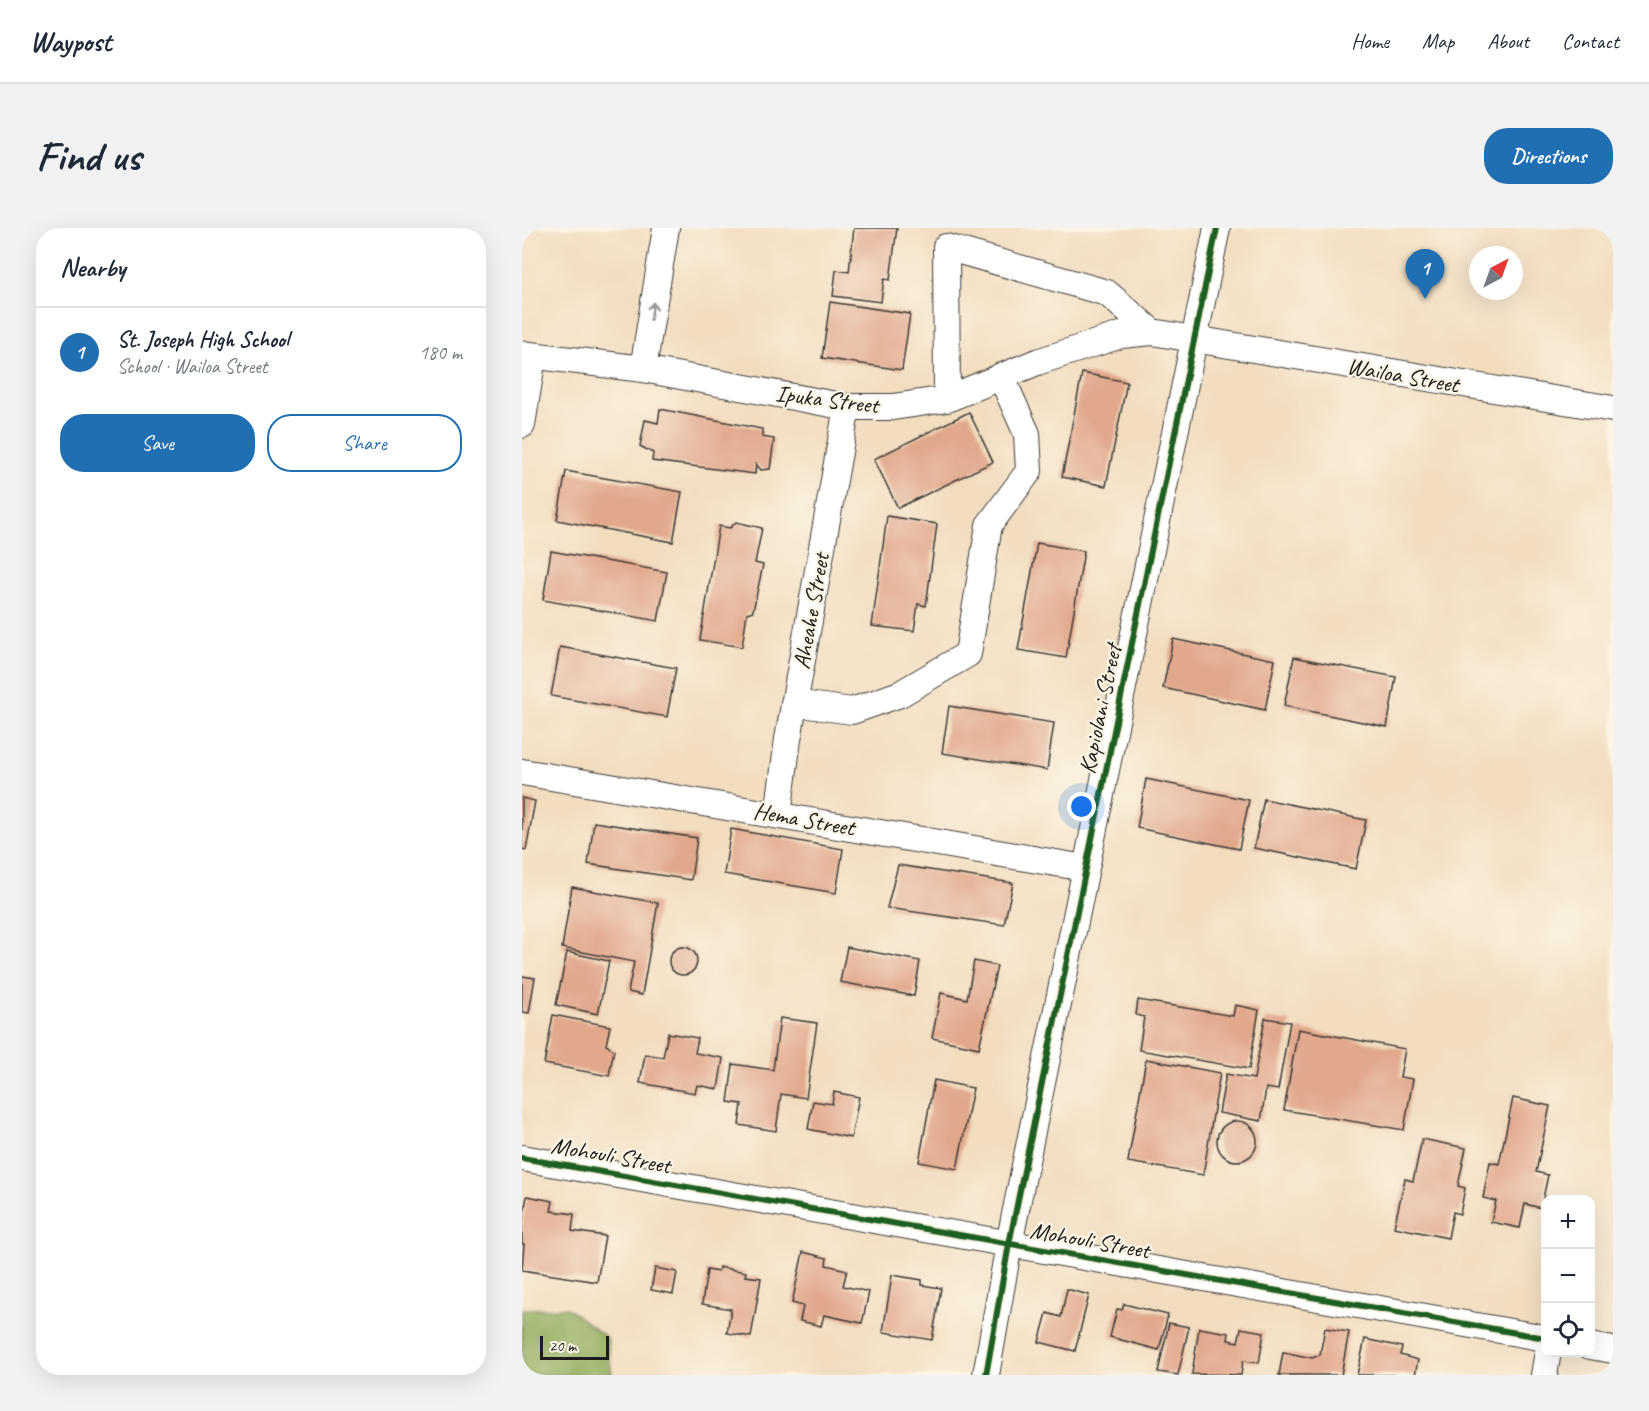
<!DOCTYPE html>
<meta charset="utf-8">
<style>
body{margin:0;font-family:Caveat,sans-serif;background:#f2f2f3;color:#1f2937}
.controls{position:absolute;right:18px;bottom:18px;display:grid;overflow:hidden;border-radius:12px;box-shadow:0 6px 24px #0002}
.controls button{width:54px;height:54px;display:grid;place-items:center;padding:0;border:0;border-bottom:2px solid #e0e1e3;background:#fff;color:#1f2937;font:30px sans-serif}
.compass{position:absolute;left:947px;top:18px;width:54px;height:54px;border-radius:50%;background:#fff;box-shadow:0 6px 24px #0002;rotate:41deg}
.scale{position:absolute;left:18px;bottom:15px;width:69px;box-sizing:border-box;padding-left:6px;border:3px solid #1c1c1c;border-top:0;font-size:16px;line-height:21px;white-space:nowrap;color:#1c1c1c;-webkit-text-stroke:4px #fcf5e5;paint-order:stroke}
.you{position:absolute;left:560px;top:579px;width:21px;height:21px;margin:-15px;border:4px solid #fff;border-radius:50%;background:#1a73e8;box-shadow:0 0 0 9px #1a73e833}
.badge{display:grid;place-items:center;width:39px;height:39px;border-radius:50%;background:#1f6fb2;color:#fff;font-size:20px;font-weight:700}
.pin{position:absolute;translate:-50% -50px;filter:drop-shadow(0 2px 3px #0008)}
.pin::after{content:'';position:absolute;top:32px;width:21px;height:18px;background:inherit;clip-path:polygon(0 0,100% 0,50% 100%)}
.list{margin:0;padding:0;list-style:none}
h2{display:flex;justify-content:space-between;align-items:center;height:78px;margin:0;padding:0 24px;font-size:26px}
h2 small{font-size:20px;font-weight:400;color:#747a83}
.list li{display:grid;grid-template-columns:39px 1fr auto;gap:18px;align-items:center;box-sizing:border-box;height:90px;padding:0 24px;border-top:2px solid #e0e1e3}
.list b{display:block;font-size:22px;white-space:nowrap}
.list p{margin:0;font-size:20px;white-space:nowrap;color:#747a83}
.list em{font-size:20px;font-style:normal;color:#747a83}
.actions{display:flex;gap:12px;padding:18px 24px}
.actions a{flex:1;padding:14px 0;border:2px solid #1f6fb2;border-radius:24px;text-align:center;font-size:21px;color:#1f6fb2}
.actions .main{background:#1f6fb2;color:#fff}
.icon{flex:none;width:33px;height:33px;fill:none;stroke:currentColor;stroke-width:2;stroke-linecap:round;stroke-linejoin:round}
.map{position:relative;flex:none;width:1091px;height:1147px;overflow:hidden;border-radius:24px}
header{display:flex;align-items:center;gap:36px;box-sizing:border-box;height:84px;padding:0 30px;background:#fff;border-bottom:2px solid #e0e1e3}
header strong{font-size:28px}
nav{display:flex;gap:33px;margin-inline-start:auto;font-size:21px}
.intro{display:flex;align-items:center;justify-content:space-between;box-sizing:border-box;height:144px;padding:0 36px}
h1{margin:0;font-size:42px}
.button{padding:15px 27px;border-radius:24px;background:#1f6fb2;color:#fff;font-size:21px;font-weight:700}
main{display:flex;gap:36px;padding:0 36px}
aside{flex:1;background:#fff;border-radius:24px;box-shadow:0 6px 24px #0002}
.map>svg:first-child{display:block}
.forest{fill:#90aa5c;stroke:#56633c;stroke-width:1.5}
.building{fill:#e1a88c}
.lines{fill:none;stroke-linecap:round;stroke-linejoin:round}
.minor-casing{stroke:#3c3934;stroke-width:28}
.minor{stroke:#fff;stroke-width:26}
.cycleway-casing{stroke:#fcf5e5;stroke-width:10}
.cycleway{stroke:#1b5e20;stroke-width:6}
.oneway{stroke:#999}
.labels{text-anchor:middle;stroke-width:4.5;stroke-linejoin:round;paint-order:stroke}
.street-label{font-size:24px;fill:#1c1c1c;stroke:#fcf5e5}
</style>
<header>
<strong>Waypost</strong>
<nav><a>Home</a><a>Map</a><a>About</a><a>Contact</a></nav>
</header>
<div class="intro"><h1>Find us</h1><a class="button">Directions</a></div>
<main>
<aside>
<h2>Nearby<small></small></h2>
<ul class="list">
<li><span class="badge">1</span><div><b>St. Joseph High School</b><p>School · Wailoa Street</p></div><em>180 m</em></li>
</ul>
<div class="actions"><a class="main">Save</a><a>Share</a></div>
</aside>
<div class="map">
<svg width="1091" height="1147" viewBox="0 0 1091 1147">
<rect width="100%" height="100%" fill="#fcf5e5"/>
<filter id="ink" filterUnits="userSpaceOnUse"><feTurbulence type="fractalNoise" baseFrequency=".0167" numOctaves="2"/><feDisplacementMap in="SourceGraphic" scale="12" xChannelSelector="R" yChannelSelector="G"/><feConvolveMatrix kernelMatrix="1 2 1 2 8 2 1 2 1" color-interpolation-filters="sRGB"/></filter>
<filter id="wash" filterUnits="userSpaceOnUse"><feTurbulence type="fractalNoise" baseFrequency=".008" numOctaves="4" result="noise"/><feDisplacementMap in="SourceGraphic" scale="24" xChannelSelector="R" yChannelSelector="G"/><feGaussianBlur stdDeviation="1.35" result="paint"/><feColorMatrix in="noise" values="0 0 0 0 0 0 0 0 0 0 0 0 0 0 0 0 0 1.4 0 .05"/><feComposite in="paint" operator="in"/></filter>
<g filter="url(#wash)">
<rect width="100%" height="100%" fill="#f2ddbf"/>
<path class="forest" d="M45,1080L85,1110L90,1147H0V1081Z"/>
<g id="blocks">
<path class="building" d="M332,0H375L368,52L362,51L359,74L311,68L314,42L327,44Z
M308,74L388,86L380,142L300,130Z
M560,145L605,154L584,258L540,249Z
M138,181L240,201V209L252,211L248,241L239,242L234,236L233,246L130,233L131,225L118,218L123,192L136,195Z
M447,184L471,234L376,280L352,231Z
M44,243L160,264L151,314L35,292Z
M365,288L415,296L404,378L396,376L392,403L350,398Z
M214,294L240,300L233,335L241,337L231,383L225,385L220,419L178,412L197,298L208,300Z
M515,315L562,323L544,430L496,422Z
M29,323L145,344L136,393L21,372Z
M651,411L753,432L743,482L641,460Z
M38,419L154,440L145,489L29,468Z
M772,429L874,449L865,499L762,478Z
M427,478L532,495L525,542L420,525Z
M624,551L727,572L717,621L615,600Z
M0,570L13,573L4,622L0,621Z
M742,571L844,592L834,641L732,620Z
M72,594L175,610L169,652L66,636Z
M209,601L321,621L314,665L202,646Z
M376,637L491,655L482,697L365,680Z
M50,659L136,675L120,767L106,764L112,734L40,720Z
M147 733a14 14 0 1 1 28 0a14 14 0 1 1-28 0Z
M325,719L398,733L392,768L318,754Z
M45,724L87,733L76,786L34,777Z
M452,733L475,738L457,820L410,810L419,765L445,771Z
M0,748L13,750L7,785L0,784Z
M616,772L711,788L713,777L737,782L727,841L617,822L622,789L614,787Z
M31,787L88,798L84,817L92,822L87,848L22,836Z
M258,790L295,795L284,870L259,866L254,903L217,897L220,876L206,874L211,836L251,842Z
M743,790L768,794L756,862L744,860L739,893L697,885L704,846L732,851Z
M776,801L883,821L878,849L891,851L882,902L762,882Z
M146,805L176,810L173,825L201,830L196,861L175,857L173,865L118,855L123,826L141,829Z
M624,831L698,845L681,947L606,934Z
M412,852L451,860L435,941L397,934Z
M312,864L337,869L329,910L286,901L291,873L310,876Z
M991,870L1028,878L1014,944L1026,947L1019,980L1003,976L998,1000L969,994L974,973L961,970L968,934L977,936Z
M695 913a20 20 0 1 1 40 0a20 20 0 1 1-40 0Z
M900,911L944,920L936,958L943,960L938,986L931,984L926,1010L872,999L883,951L891,953Z
M5,968L31,973L29,983L52,986L50,1003L83,1008L75,1054L0,1042L2,1016H0V997Z
M281,1024L305,1030L304,1037L325,1042L321,1058L347,1064L340,1095L302,1087L299,1098L278,1093L281,1078L270,1075Z
M197,1039L224,1044L223,1048L239,1050L229,1109L205,1105L209,1081L180,1076L185,1042L196,1044Z
M133,1040L155,1044L151,1066L129,1062Z
M370,1047L400,1052V1057L419,1060L410,1112L361,1104Z
M545,1061L567,1067L553,1123L517,1114L525,1085L539,1089Z
M602,1076L646,1087L637,1122L588,1109L595,1081L600,1082Z
M647,1095L667,1099L656,1147L636,1144Z
M677,1100L707,1105L706,1112L716,1114L719,1100L742,1104L737,1135L721,1133L719,1147L670,1146Z
M803,1100L827,1104L819,1147H757L761,1124L790,1130L798,1127Z
M843,1111L880,1119L878,1127L896,1132L893,1147H835Z"/>
</g>
</g>
<g filter="url(#ink)">
<use href="#blocks" fill-opacity="0" stroke="#3c3934" stroke-width="1.5"/>
<g class="lines">
<g class="minor-casing">
<path id="minor" d="M0,126L121,141L325,179H371L425,171L515,134L599,107L630,104L1091,181
M121,141L144,0
M425,171L424,19L585,65L630,104
M0,197L11,128
M272,475L330,483L378,466L446,426L467,297L507,243L505,206L479,148
M0,544L563,640
M256,587L266,511L325,179
M0,930L1023,1110
M1068,1118L1091,1122
M464,1147L487,1016L695,0
M1022,1147L1026,1124"/>
</g>
<use href="#minor" class="minor"/>
<g class="cycleway-casing">
<path id="cycleway" d="M0,930L1023,1110
M464,1147L487,1016L695,0"/>
</g>
<use href="#cycleway" class="cycleway"/>
</g>
<defs><path id="oneway-shaft" d="M-6 0H5M1.5-3L5.5 0L1.5 3" fill="none" stroke-width="1.6" stroke-linecap="round" stroke-linejoin="round" transform="scale(1.5)"/></defs>
<use class="oneway" href="#oneway-shaft" transform="translate(130 83) rotate(-81)"/>
</g>
<g class="labels">
<g class="street-label">
<text transform="translate(881 147) rotate(10)" y="8">Wailoa Street</text>
<text transform="translate(305 171) rotate(7)" y="8">Ipuka Street</text>
<text transform="translate(289 383) rotate(-80)" y="8">Aheahe Street</text>
<text transform="translate(578 481) rotate(-78)" y="8">Kapiolani Street</text>
<text transform="translate(282 591) rotate(10)" y="8">Hema Street</text>
<text transform="translate(89 927) rotate(10)" y="8">Mohouli Street</text>
<text transform="translate(568 1012) rotate(10)" y="8">Mohouli Street</text>
</g>
</g>
</svg>
<div class="controls">
<button>+</button>
<button>−</button>
<button><svg class="icon" aria-label="locate" viewBox="0 0 24 24"><circle cx="12" cy="12" r="6"/><path d="M12 2v4M12 18v4M2 12h4M18 12h4"/></svg></button>
</div>
<svg class="compass" viewBox="-18 -18 36 36"><path d="M0-13l5 13h-10z" fill="#e53935"/><path d="M0 13l5-13h-10z" fill="#747a83"/></svg>
<div class="scale">20 m</div>
<div class="you"></div>
<div class="pin badge" style="left:903px;top:71px">1</div>
</div>
</main>
